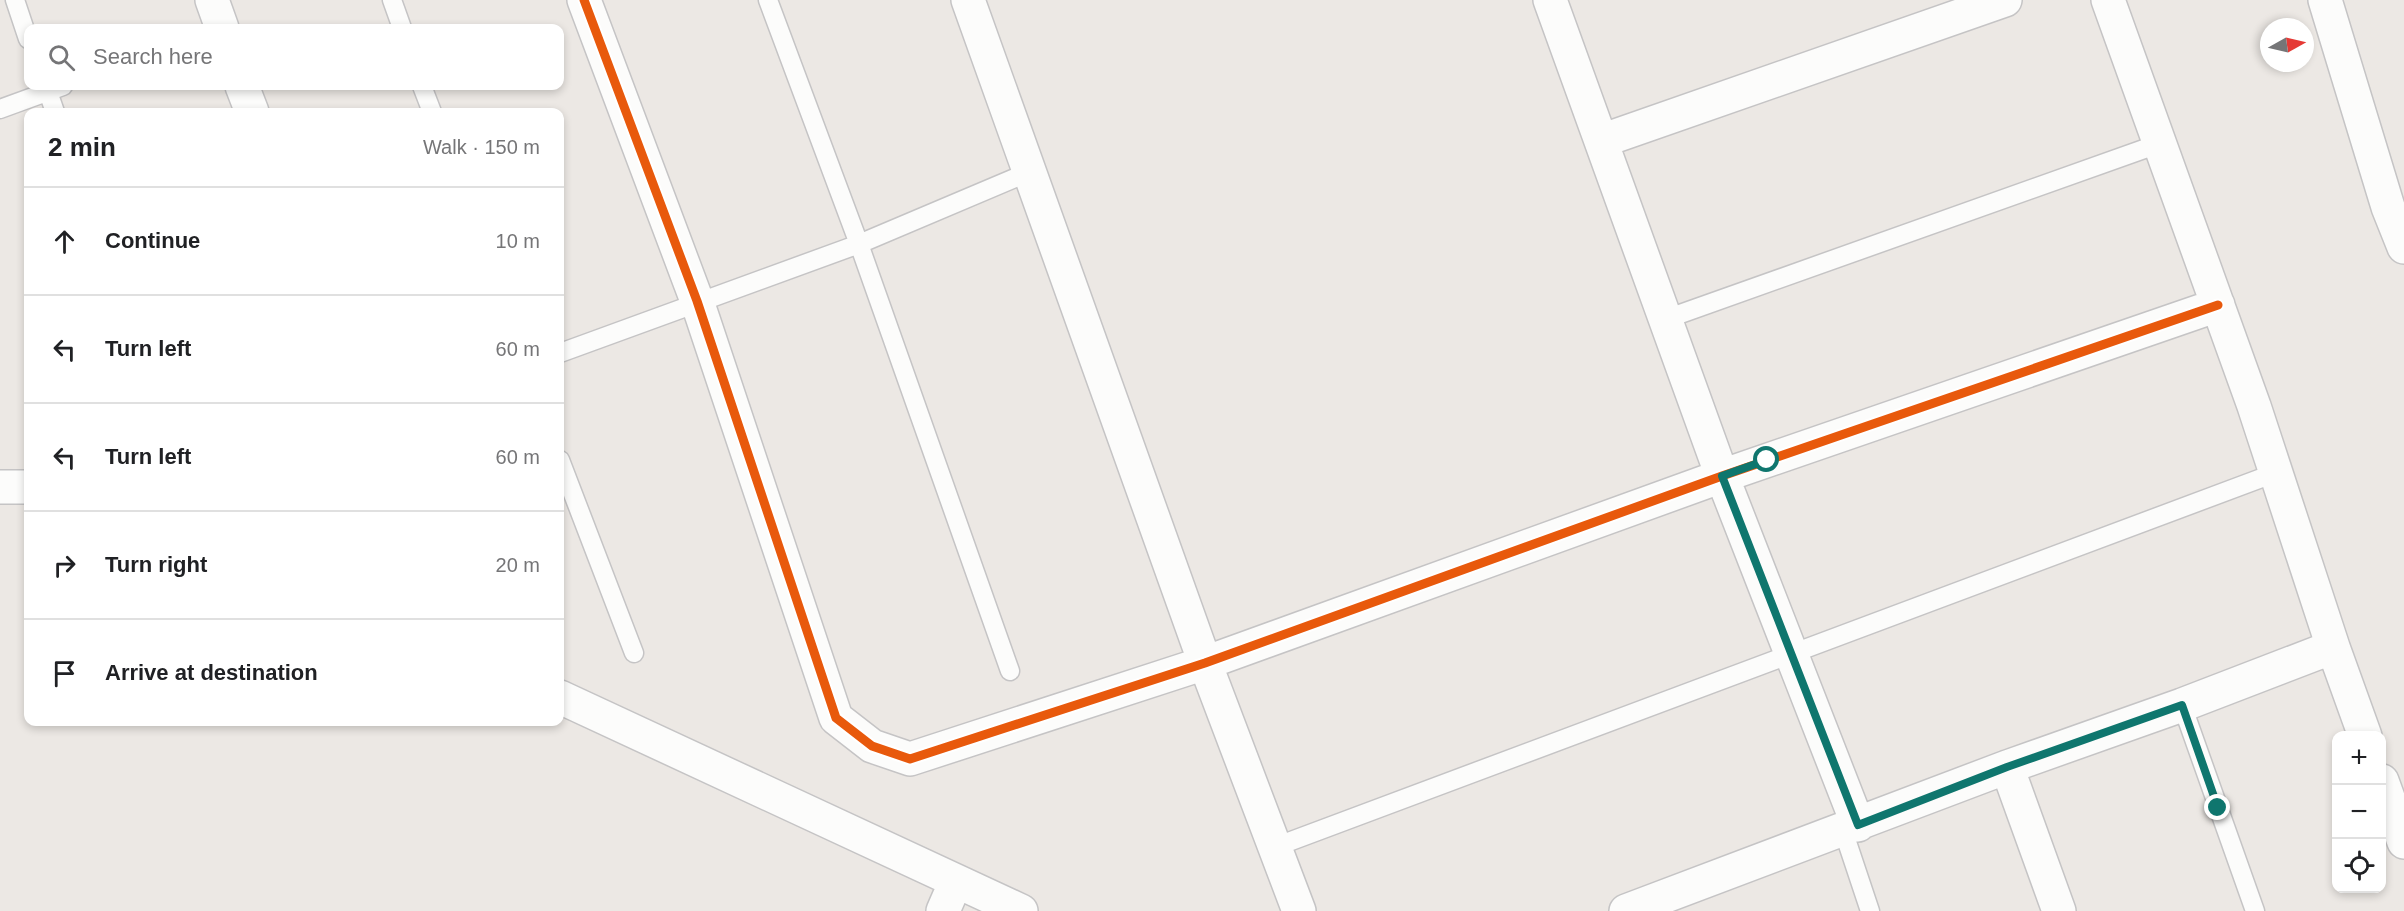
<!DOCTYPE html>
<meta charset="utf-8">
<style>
body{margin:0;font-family:Helvetica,sans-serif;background:#f6f6f6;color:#202124}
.controls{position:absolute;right:18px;bottom:18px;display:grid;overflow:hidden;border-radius:12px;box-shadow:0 3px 9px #0003}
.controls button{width:54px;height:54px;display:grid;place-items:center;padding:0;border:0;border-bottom:2px solid #e0e0e0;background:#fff;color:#202124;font:30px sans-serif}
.compass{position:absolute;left:2260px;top:18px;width:54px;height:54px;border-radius:50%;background:#fff;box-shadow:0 3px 9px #0003;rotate:82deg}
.stop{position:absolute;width:18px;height:18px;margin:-14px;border:4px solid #0f766e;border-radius:50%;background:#fff}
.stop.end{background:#0f766e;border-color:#fff;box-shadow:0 2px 6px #0008}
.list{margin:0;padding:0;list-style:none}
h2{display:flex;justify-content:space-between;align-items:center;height:78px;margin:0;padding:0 24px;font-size:26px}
h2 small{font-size:20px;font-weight:400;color:#757577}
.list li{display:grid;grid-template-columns:39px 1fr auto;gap:18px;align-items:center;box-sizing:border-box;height:108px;padding:0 24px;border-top:2px solid #e0e0e0}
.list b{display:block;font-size:22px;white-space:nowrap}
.list em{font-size:20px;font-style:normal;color:#757577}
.icon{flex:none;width:33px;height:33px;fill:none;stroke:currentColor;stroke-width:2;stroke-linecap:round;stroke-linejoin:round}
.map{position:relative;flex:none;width:2404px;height:911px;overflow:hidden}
.search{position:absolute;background:#fff;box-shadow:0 3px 9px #0003;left:24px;top:24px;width:540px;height:66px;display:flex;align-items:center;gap:15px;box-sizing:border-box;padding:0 21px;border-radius:12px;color:#757577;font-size:22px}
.panel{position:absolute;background:#fff;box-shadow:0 3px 9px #0003;left:24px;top:108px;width:540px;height:618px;border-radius:12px}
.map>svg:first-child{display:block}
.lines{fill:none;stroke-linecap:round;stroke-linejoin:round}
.lane-casing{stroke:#c5c4c5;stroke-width:21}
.street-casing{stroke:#c5c4c5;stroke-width:36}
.lane{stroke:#fcfcfb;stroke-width:18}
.street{stroke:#fcfcfb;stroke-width:33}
.cycleway-casing{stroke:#fff;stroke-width:13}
.cycleway{stroke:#e8590c;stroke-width:9}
.route{stroke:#0f766e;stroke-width:8}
</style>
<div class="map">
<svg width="2404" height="911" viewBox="0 0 2404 911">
<rect width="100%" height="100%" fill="#ece8e4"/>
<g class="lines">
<g class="lane-casing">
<path id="lane" d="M15,0L28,39
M392,0L402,28
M768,0L859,244L1010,671
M46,86L55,112
M422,86L432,112
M0,109L63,86
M1666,319L2161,143
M560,353L859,244L1029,172
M560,460L634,653
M2182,705L2255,911
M1843,830L1870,911
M1275,847L2275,473"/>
</g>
<g class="street-casing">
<path id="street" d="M212,0L222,28
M584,0L697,301L836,718L872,746L910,759L1205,663L1722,476L2218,305
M968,0L1205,663L1299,911
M1550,0L1722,476L1858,825
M2325,0L2388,207L2404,247
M242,86L252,112
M1601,141L2005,0
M0,487H28
M2333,647L2365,736
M560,697L1021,911
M2007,767L2059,911
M2382,781L2404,842
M943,911L956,881
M1626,911L2007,767L2182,705L2333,647L2254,406L2108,0"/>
</g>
<use href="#lane" class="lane"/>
<use href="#street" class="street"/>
<g class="cycleway-casing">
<path id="cycleway" d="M584,0L697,301L836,718L872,746L910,759L1205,663L1722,476L2218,305"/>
</g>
<use href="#cycleway" class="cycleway"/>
</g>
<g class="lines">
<path class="route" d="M1767,460L1722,476L1858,825L2007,767L2182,705L2218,808"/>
</g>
</svg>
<div class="controls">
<button>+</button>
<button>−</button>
<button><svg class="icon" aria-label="locate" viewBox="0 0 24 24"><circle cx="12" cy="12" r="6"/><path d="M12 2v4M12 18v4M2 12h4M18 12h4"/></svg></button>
</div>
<svg class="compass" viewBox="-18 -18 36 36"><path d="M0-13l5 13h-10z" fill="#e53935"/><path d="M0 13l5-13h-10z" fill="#757577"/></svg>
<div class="stop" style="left:1767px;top:460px"></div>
<div class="stop end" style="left:2218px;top:808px"></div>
<div class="search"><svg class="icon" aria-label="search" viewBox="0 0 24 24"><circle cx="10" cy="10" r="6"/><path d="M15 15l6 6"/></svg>Search here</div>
<section class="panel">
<h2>2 min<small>Walk · 150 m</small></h2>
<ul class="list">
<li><svg class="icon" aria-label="ahead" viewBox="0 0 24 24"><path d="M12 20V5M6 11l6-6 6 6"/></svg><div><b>Continue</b></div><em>10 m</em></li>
<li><svg class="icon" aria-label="left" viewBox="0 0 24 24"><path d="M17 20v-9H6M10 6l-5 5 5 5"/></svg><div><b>Turn left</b></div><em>60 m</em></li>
<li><svg class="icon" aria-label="left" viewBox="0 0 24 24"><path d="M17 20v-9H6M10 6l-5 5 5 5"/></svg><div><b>Turn left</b></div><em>60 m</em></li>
<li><svg class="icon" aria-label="right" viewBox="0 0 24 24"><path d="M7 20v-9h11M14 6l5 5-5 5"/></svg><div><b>Turn right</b></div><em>20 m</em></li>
<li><svg class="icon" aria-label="arrive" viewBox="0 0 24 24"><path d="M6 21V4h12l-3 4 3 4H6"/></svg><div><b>Arrive at destination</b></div></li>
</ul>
</section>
</div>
